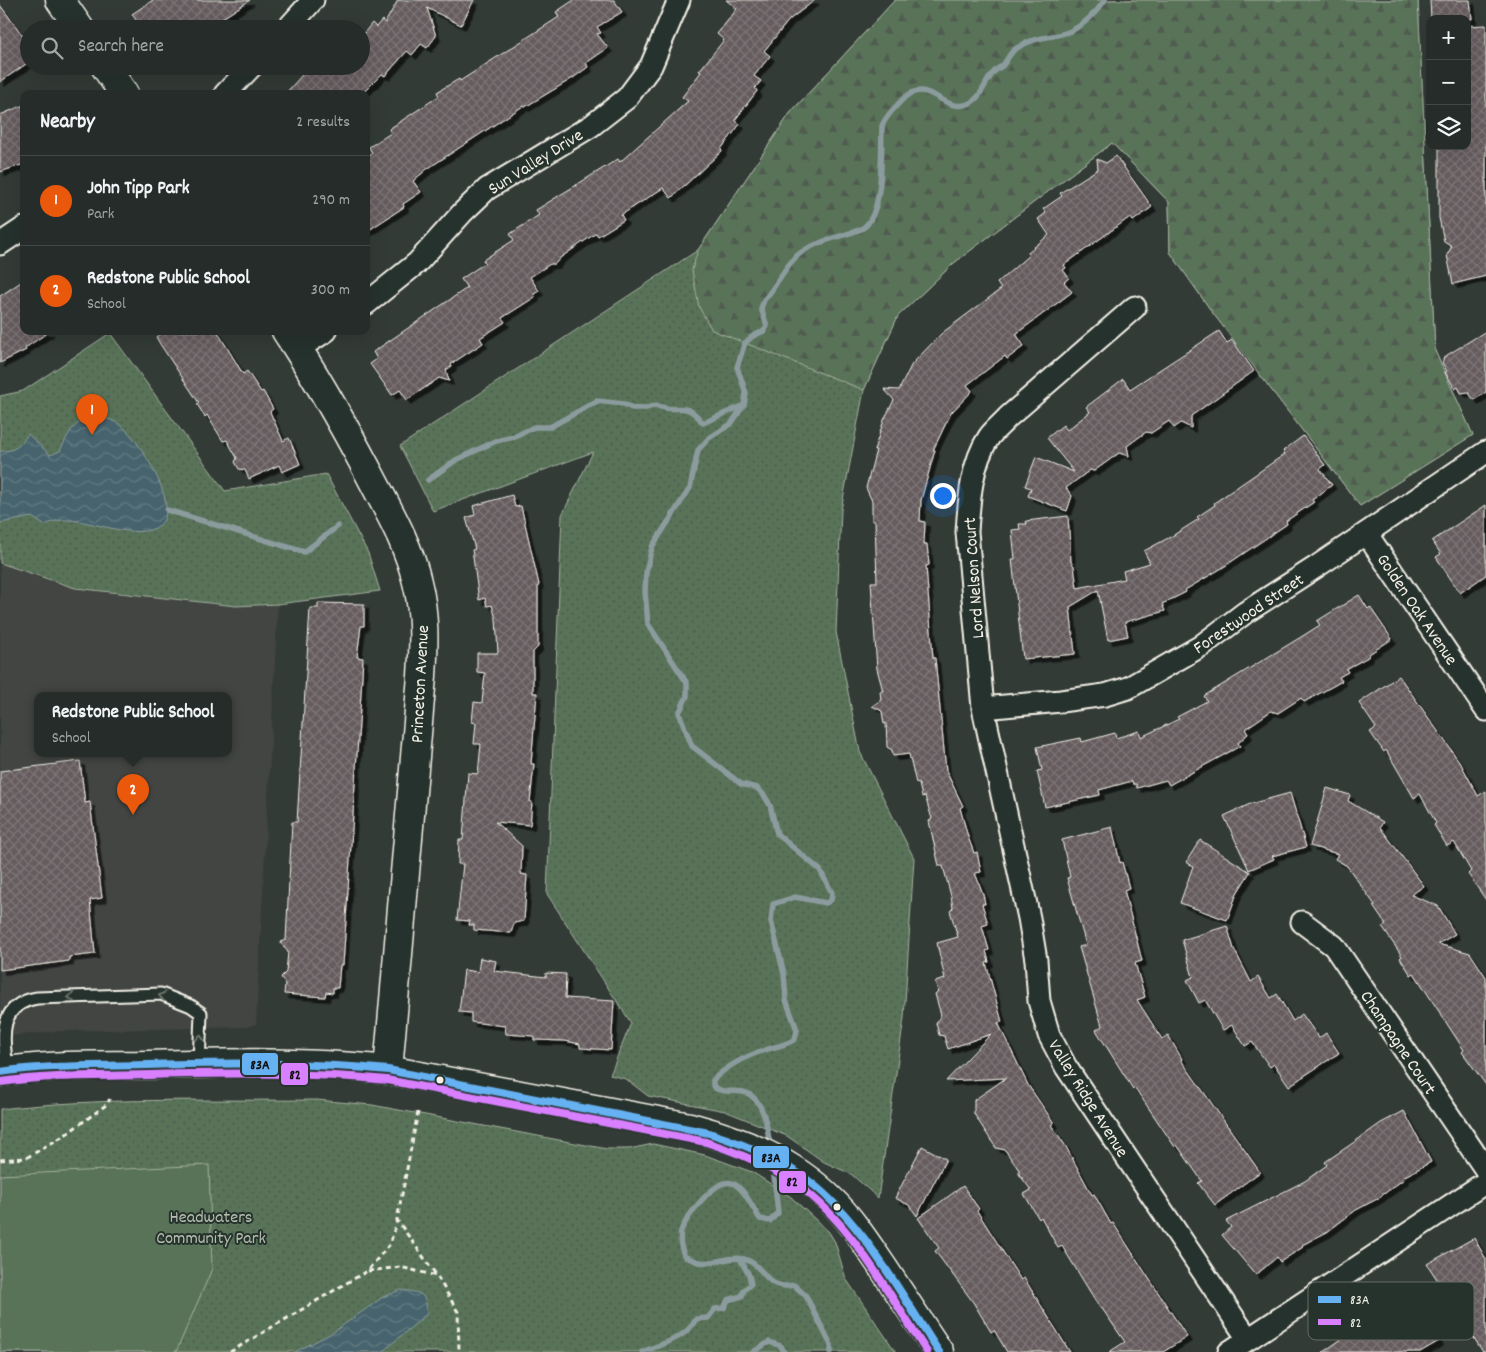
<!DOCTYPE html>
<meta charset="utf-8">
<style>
body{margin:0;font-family:Dekko,sans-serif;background:#2e3431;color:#f1f3f6}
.controls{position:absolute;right:15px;top:15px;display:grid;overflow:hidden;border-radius:10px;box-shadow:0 5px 20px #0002}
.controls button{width:45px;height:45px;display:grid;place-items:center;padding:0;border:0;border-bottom:1px solid #424846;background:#262c29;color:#f1f3f6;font:25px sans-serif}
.you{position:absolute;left:942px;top:495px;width:18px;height:18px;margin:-12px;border:4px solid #fff;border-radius:50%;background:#1a73e8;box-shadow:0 0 0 8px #1a73e833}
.badge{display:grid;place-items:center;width:32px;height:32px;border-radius:50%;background:#ea580c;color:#fff;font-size:16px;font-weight:700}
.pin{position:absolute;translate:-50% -41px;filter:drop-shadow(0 1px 2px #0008)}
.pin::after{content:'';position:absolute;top:26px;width:18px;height:15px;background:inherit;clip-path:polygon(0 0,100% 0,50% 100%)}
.popup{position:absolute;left:34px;top:692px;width:198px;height:65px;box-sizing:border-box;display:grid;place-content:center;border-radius:10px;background:#262c29;filter:drop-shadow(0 1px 4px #0005);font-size:16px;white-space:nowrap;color:#a4a7a8}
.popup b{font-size:19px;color:#f1f3f6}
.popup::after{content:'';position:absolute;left:50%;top:100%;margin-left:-10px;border:10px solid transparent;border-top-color:#262c29}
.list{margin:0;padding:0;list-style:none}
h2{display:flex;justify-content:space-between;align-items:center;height:65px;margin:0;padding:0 20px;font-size:21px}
h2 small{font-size:16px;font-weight:400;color:#a4a7a8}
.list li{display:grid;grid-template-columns:32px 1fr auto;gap:15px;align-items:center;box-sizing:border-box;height:90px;padding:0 20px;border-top:1px solid #424846}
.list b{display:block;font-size:19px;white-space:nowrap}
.list p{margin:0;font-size:16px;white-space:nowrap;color:#a4a7a8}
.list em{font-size:16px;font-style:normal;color:#a4a7a8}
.icon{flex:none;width:28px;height:28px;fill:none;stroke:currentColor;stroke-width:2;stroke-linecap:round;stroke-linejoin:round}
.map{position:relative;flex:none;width:1486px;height:1352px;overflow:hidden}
.search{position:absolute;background:#262c29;box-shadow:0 5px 20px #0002;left:20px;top:20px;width:350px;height:55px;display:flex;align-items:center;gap:12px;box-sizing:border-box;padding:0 18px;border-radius:28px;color:#a4a7a8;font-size:19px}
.panel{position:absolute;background:#262c29;box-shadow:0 5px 20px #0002;left:20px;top:90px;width:350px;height:245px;border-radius:10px}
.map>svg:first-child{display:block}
.built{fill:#424543;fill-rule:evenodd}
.grass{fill:url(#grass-dots);stroke:#a6b2a0}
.forest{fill:url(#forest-firs);stroke:#a6b2a0}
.pitch{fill:#587359;stroke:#a6b2a0}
.water{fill:url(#water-waves);stroke:#8c9c9e}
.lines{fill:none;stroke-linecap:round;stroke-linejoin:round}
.stream{stroke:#8c9c9e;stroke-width:5.5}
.building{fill:url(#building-cross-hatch);stroke:#f4f1e8;filter:url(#shadow)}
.lane-casing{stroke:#f4f1e8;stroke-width:15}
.street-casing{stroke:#f4f1e8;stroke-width:25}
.secondary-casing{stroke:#f4f1e8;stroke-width:31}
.path{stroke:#f4f1e8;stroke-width:3;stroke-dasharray:5 4;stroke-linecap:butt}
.lane{stroke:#26332d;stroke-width:11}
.street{stroke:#26332d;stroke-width:21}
.secondary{stroke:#26332d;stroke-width:28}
.bus-1-casing{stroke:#26332d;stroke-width:11}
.bus-2-casing{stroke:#26332d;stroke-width:11}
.bus-1{stroke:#66b1f2;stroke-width:8}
.bus-2{stroke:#d880ff;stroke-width:8}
.oneway{stroke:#6e766e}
.bus-dot{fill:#f4f1e8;stroke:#26332d;stroke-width:2}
.labels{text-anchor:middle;stroke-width:4;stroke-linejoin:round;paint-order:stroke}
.street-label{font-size:18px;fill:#f4f1e8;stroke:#26332d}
.park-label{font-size:18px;fill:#b6bfaf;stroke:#26332d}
.key{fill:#26332d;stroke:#646c65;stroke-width:1}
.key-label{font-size:14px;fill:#f4f1e8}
.line-badge{stroke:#26332d;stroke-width:2}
.pale-badge-label{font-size:14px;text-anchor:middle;font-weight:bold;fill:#111}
</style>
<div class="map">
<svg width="1486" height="1352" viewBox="0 0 1486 1352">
<defs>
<pattern id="grass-dots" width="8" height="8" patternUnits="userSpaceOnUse" patternTransform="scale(1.25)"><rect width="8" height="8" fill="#587359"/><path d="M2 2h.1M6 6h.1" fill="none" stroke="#505b4f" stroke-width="1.8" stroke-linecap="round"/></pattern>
<pattern id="forest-firs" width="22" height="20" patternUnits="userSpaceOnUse" patternTransform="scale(1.25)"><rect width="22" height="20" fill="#587359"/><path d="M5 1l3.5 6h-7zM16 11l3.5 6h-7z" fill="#505b4f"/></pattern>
<pattern id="water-waves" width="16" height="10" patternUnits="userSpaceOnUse" patternTransform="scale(1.25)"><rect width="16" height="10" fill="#47646d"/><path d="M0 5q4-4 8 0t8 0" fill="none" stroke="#627b82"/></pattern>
<pattern id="building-cross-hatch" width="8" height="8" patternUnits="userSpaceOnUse" patternTransform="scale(1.25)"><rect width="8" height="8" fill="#665c5f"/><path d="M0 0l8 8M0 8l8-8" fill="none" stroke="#7c7476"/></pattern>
<filter id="shadow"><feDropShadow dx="4.5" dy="4.5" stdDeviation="0" flood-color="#0009"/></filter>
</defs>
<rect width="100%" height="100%" fill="#333b37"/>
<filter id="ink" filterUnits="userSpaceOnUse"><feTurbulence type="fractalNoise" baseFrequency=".02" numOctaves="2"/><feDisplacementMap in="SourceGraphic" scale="10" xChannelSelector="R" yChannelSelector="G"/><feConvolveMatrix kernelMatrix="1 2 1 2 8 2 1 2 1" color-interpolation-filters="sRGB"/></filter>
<g filter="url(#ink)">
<path class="built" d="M0,563L75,588L236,606L278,604L256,1024L246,1027L61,1031L0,1037ZM38,696H228V754H38Z"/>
<path class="grass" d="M895,0H1418L1435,351L1473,435L1360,506L1212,312L1170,252L1169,202L1112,143L954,263L898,316L864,390L841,510L836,632L860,752L914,858L904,1018L878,1198L851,1174L824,1162L787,1136L725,1111L648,1096L626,1079L610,1075L631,1023L547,894L562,515L593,452L433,511L400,446L698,250L791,112Z
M110,333L225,491L326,474L368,553L380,591L278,604L236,606L75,588L0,563V396L23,391Z
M317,1100L372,1105L607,1149H629L653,1144L705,1155L752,1172L791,1197L829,1232L835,1242L846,1279L896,1352H0V1109C105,1097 211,1101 317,1100Z"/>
<path class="forest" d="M895,0H1418L1435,351L1473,435L1360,506L1212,312L1170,252L1169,202L1112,143L954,263L898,316L864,390L712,330L699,307L692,270L698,250L791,112Z"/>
<path class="pitch" d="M209,1165L212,1269L176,1352H0V1175Z"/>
<path class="water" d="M93,416C106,417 117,421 127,431C142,446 181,507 160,525C137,543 89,518 63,520C57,520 50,523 44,525L32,517L0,523V451C14,452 20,446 28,434L50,455L60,451C70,431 72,424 93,416Z
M401,1290C422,1293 426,1292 427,1314L382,1352H295L332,1333L383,1297Z"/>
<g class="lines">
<path class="stream" d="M428,480L456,460L496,441L514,437L534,427H550L597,401L624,404L632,408H647L656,405C678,416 683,397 703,423L744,405
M167,510L304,552L338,526
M770,1147C768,1130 764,1096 743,1092C733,1090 721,1094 713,1086V1080C727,1066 746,1056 765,1050C776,1046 785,1046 795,1039L797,1030L786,1000L784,974L771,921L773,904L795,897L826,903L831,900L832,893L820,870L777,834L770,805L764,795L757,788L741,784L692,746L679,713L687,696V683L648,624L645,592L646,572L652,547L690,488L698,450L709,438L731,424L744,405L746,393L737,367L745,343L753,336L764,331L767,326L761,308L764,300C777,286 784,266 799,254C816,241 840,237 859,230C885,221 881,150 882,126C886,116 893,110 900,102C927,72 942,114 968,104C982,99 984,82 994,72C996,69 1000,68 1003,65C1007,61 1009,54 1014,50C1033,36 1048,39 1068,32C1082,27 1097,12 1105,0
M773,1168L778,1213L770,1221L760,1219C753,1209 744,1187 732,1183C715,1178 686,1217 681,1231C679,1240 681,1249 685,1257C690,1258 695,1261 699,1262C715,1265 735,1253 749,1261C767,1270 767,1291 794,1285L806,1296L831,1345V1352
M642,1352C661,1344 686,1339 696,1319L708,1318L715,1309L724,1308L728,1300L742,1296L744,1290L751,1284L749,1275L740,1259
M753,1352L769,1342L781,1346L784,1352"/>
</g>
<path class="building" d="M153,0H250L206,29H142L132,14Z
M398,0H474L461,25L427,8L436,36L427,48L421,44L412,55L407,51L385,76L382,74L362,94H285L310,66H361V37L372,23L376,27L382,20L385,23Z
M574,0H614L622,12L597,27L601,33L597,34L608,48L586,63L588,67L573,78L525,107L523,106L427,169L413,181L421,192L403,204L404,207L366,232V157L372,153L369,147L391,133L389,129L439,96L437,92L459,79L460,81L559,17L556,12Z
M726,0H815L789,20L764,51L770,56L754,76L761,81L755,88L757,91L735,120L740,124L721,149L722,151L671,198L663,188L621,215L624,220L598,236L596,233L560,258L555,264H550L530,277L539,291L534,294L535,297L502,318L505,322L480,338L483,343L451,364L452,366L446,370L449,381L439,378L407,400L400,390L392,395L370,364L377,359L373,352L467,288L461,279L485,263L483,260L514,240L510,234L539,215L536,210L618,159L620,162L688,101L682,97L701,72L699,71L724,40L717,34L737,9Z
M1430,0H1470L1472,19H1431Z
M0,5L29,44V62L0,82Z
M1486,25V276L1453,284L1447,255L1452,246L1444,241L1439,218V146H1467V26Z
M24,105V164L0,172V115Z
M1116,156L1152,207L1133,221L1130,217L1064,265L1066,268L1063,270L1069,278L1064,282L1072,292L1016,334L1024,346L1007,359L1005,356L967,385L972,391L951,413L933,450H935L921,500L920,521L925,522L924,544H927L929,565L926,566L933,658H935L946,771L963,806L960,808L968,837L974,853L977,852L981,872L975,873L983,894L985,904H982L988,924L982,926L989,950L986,951L989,962L986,963L1002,1022L998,1023L1028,1085L1054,1123L1051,1125L1065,1145L1092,1195L1094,1194L1111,1224L1113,1223L1187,1337L1163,1352H1109L1125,1342L1101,1307L1100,1308L1062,1246L1058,1248L1041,1217L1039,1219L1024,1194L1031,1190L1019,1174V1170L1005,1150L996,1148L974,1114V1100L1006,1078L946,1081L991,1034L948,1049L944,1036L939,1035L936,1023L941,1015L935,994L938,991L935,982L945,979L937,943L958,937L950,911L953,908L951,896L943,866H939L929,821L932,819L925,796L922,797L919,784L916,783L909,754L893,756L892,750L887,747L886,723L884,724L882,711L872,706L881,700L880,691H883L877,669L871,582H877L875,521H872V501L866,488L876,450H874L884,420L894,400L884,389L899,390L912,364L942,333L1001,289L997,283L1029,255L1028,252L1049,235L1038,219L1046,213L1043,209L1062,196L1060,193L1098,169L1097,159L1106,163Z
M24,280V331H50L25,348L26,350L0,363V296Z
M164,331H217L243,374L247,371L261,392L263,391L273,409L270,412L283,441L289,438L300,464L282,472L279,465L249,479L245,470L239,469L235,462L237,458L227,440L223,441L207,415L205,417L197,404L199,403L160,344L156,337Z
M1219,331L1227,343L1232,340L1254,371L1191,416V428L1181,423L1174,428L1169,421L1151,433L1146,432L1127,446L1129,456L1119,453L1094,471L1090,470L1066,488L1072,496L1067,511L1028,496L1031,488L1025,486L1036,457L1074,472L1047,438L1063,425L1067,430L1090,412L1086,407L1123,379L1130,389Z
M1486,331V392L1474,400L1468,392L1461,393L1458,387L1455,389L1445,372L1447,371L1442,363L1444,357Z
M1303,436L1325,465L1320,469L1332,485L1312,500L1314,502L1286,521L1287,524L1222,568L1185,590L1186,592L1162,604L1165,611L1125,622L1128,636L1108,640L1098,590L1070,607L1075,654L1023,659L1012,559H1015L1012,530L1020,529L1019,524H1027L1026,521L1068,516L1071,562L1074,566L1077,588L1125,579L1123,571L1150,563L1144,551L1172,536L1199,519L1197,517L1215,505L1214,503L1285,454L1283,451Z
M512,495L515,507L521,506L539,585H538V647L533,652V693H537L531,764H534L530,802H532L530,825L495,822L522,846L521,874L527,875L524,921L514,923L511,933L474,930V925H469L470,921L457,920L463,864H458L459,840H463L468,773L478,774L481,744H474L476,723L472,722L474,702L482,703L485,673L477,672V653H498L496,619L492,605L487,606L485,598L479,600L472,550L475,549L466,518L475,515L473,506Z
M1486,505V575L1460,593L1436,557L1441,554L1432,541Z
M1359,595L1368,609L1370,607L1392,639L1369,654L1368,657L1346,669L1348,672L1339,677L1342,681L1304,702L1301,698L1278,713L1271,711L1245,729L1248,734L1238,743L1240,746L1169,785L1166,780L1137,788L1136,784H1133L1132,781L1099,790L1100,795L1045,807L1037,771L1042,770L1037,747L1081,738L1082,742L1115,733L1116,738L1139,731L1141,737L1179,719L1177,717L1207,701L1204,696L1301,637L1320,625L1317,621Z
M318,603L364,604V626H361L357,657L363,658L361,693L343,965H340L338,988H333V993L326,992L325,997L284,994L285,984L281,977L286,972L288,952L280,942L286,940L292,822H297L310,608H318Z
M1399,676L1461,764L1478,796L1486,791V900L1468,874L1471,871L1454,842L1447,846L1434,825L1436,823L1420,794L1414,798L1386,750L1384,752L1370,732L1376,728L1359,703Z
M80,761L85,803L90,802L102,898L90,900L95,954L69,957V961L0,970V771Z
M1327,788L1350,795L1348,801L1383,822L1380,827L1424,886L1411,895L1438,906L1455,934L1438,944L1470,953L1486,977V1085L1462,1052L1464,1050L1414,973L1411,975L1400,958L1402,956L1382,927L1386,925L1373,906L1375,905L1347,866L1335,859L1338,854L1310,846Z
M1290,793L1306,847L1272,856L1274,859L1249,870L1224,816L1250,804Z
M1112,827L1120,863L1122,862L1129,888L1124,890L1142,961L1135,963L1145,997L1137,1000L1162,1039L1168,1035L1182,1059L1181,1060L1260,1172L1215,1205L1198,1183L1202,1181L1177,1145L1175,1147L1135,1088L1133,1089L1096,1030L1102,1026L1079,947L1086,945L1067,878L1070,877L1062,840Z
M1200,840L1250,872L1237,893L1227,920L1180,903L1193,866L1186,862Z
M1227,926L1234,949L1251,982L1258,977L1271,998L1277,994L1293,1021L1302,1014L1319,1038L1326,1033L1339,1053L1289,1086L1274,1064L1270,1067L1252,1042L1245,1046L1232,1025L1223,1030L1205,1000L1199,1003L1187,980L1193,977L1182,940Z
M480,958L496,961L494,971L546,977V973L566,974L565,998L614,1001L611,1050L580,1048V1044L565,1041L534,1040V1036L506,1034L505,1026L471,1022V1013L459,1012L464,970L478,972Z
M1404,1111L1431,1162L1403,1177L1404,1179L1377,1199L1356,1210L1327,1232L1302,1245L1303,1247L1280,1262L1277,1257L1256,1275L1222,1235L1231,1227L1226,1221L1305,1181L1327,1165L1325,1162L1350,1145L1381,1123Z
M922,1146L946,1159L917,1216L909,1205L895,1198Z
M963,1186L979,1209L977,1211L1021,1280L1024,1278L1070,1352H1007L994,1330L991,1332L973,1302L935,1251L939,1248L918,1218Z
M1474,1238L1486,1259V1352H1483L1472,1335L1470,1336L1457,1314L1459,1313L1427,1264Z
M1408,1292L1439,1341L1420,1352H1323L1369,1320L1367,1317Z"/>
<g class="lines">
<g class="lane-casing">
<path id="lane" d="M8,1071C1,1034 0,1004 37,998L161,994L191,1006L201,1013L199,1064"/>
</g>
<g class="street-casing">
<path id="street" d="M287,29L313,0
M225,94L252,66
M0,244L24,228
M366,304L417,263L463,212L487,189L591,126L627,98L651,66L679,0
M1135,307L1008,417C1002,424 994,430 989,437C971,464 969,501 967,532L983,708L1029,918L1036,960L1039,1001L1049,1035L1066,1067L1248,1339
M298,349L326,331
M1366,533L1486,710
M983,708L1061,701L1105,695L1128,688L1201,646L1246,612L1316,567L1486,452
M1302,922L1334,946L1486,1170
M1229,1352L1486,1182"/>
</g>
<g class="secondary-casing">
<path id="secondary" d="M60,0L80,29
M105,66L124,94
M286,331C317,377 344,426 370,475C388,510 408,543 417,582C425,613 424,645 422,676L388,1070
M0,1072C49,1064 99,1066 148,1065C228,1063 308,1061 388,1070L690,1127C742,1141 792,1161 831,1200C851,1219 866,1243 882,1266C901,1295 920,1323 939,1352"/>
</g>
<path class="path" d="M418,1112L397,1220L437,1276L458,1312L459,1352
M0,1160L26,1158L65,1135L106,1105L110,1099
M368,1271L400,1267L437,1276
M230,1352L367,1271L390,1244L397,1220"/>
<use href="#lane" class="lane"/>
<use href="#street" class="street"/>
<use href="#secondary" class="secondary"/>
<g class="bus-1-casing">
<path id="bus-1" d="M0,1072C49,1065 99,1066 148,1065C228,1063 308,1062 388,1070L709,1133C741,1143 771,1155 799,1174C858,1213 900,1293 939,1352"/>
</g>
<g class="bus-2-casing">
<path id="bus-2" d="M1,1082C51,1075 100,1076 150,1075C229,1073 308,1072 387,1080L706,1142C743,1154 778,1169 808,1193C856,1231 893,1301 927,1352"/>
</g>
<use href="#bus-1" class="bus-1"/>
<use href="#bus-2" class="bus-2"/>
</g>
<defs><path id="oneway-chevron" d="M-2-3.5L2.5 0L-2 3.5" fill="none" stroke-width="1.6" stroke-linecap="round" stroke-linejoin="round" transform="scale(1.25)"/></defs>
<g class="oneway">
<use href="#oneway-chevron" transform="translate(162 996) rotate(-169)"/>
<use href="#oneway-chevron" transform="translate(71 997) rotate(178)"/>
<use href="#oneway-chevron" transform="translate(200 1038) rotate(-88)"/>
</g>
</g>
<g class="bus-dot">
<circle cx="440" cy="1080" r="4.5"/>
<circle cx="837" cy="1207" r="4.5"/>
</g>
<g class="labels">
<g class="street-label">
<text transform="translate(535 161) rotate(-32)" y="6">Sun Valley Drive</text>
<text transform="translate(973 578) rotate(-94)" y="6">Lord Nelson Court</text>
<text transform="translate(1418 609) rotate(56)" y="6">Golden Oak Avenue</text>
<text transform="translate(1248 613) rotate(-34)" y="6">Forestwood Street</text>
<text transform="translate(419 684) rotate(-87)" y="6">Princeton Avenue</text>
<text transform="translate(1399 1042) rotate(56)" y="6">Champagne Court</text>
<text transform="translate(1089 1098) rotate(58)" y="6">Valley Ridge Avenue</text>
</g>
<g class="park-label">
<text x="211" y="1222">Headwaters<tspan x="211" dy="21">Community Park</tspan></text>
</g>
</g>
<rect x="1308" y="1282" width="166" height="58" rx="8" class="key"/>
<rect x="1318" y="1296" width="23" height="7" fill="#66b1f2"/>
<rect x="1318" y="1319" width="23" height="6" fill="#d880ff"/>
<g class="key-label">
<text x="1350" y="1304">83A</text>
<text x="1350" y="1327">82</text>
</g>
<g class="line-badge">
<rect x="241" y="1052" width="38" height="24" rx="5" fill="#66b1f2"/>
<rect x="280" y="1062" width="29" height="24" rx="5" fill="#d880ff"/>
<rect x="752" y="1145" width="38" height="24" rx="5" fill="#66b1f2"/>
<rect x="778" y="1170" width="29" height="24" rx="5" fill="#d880ff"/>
</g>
<g class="pale-badge-label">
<text x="260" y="1069">83A</text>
<text x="295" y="1079">82</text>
<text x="771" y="1162">83A</text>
<text x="792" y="1186">82</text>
</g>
</svg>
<div class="controls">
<button>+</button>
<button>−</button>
<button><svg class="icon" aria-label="layers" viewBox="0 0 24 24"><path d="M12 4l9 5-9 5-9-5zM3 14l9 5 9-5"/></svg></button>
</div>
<div class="you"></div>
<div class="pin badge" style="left:92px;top:435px">1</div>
<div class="pin badge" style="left:133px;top:815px">2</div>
<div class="popup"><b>Redstone Public School</b>School</div>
<div class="search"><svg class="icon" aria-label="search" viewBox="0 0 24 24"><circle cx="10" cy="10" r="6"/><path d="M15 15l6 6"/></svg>Search here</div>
<section class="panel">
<h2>Nearby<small>2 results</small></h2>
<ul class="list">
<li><span class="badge">1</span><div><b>John Tipp Park</b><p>Park</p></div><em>290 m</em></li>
<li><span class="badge">2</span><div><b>Redstone Public School</b><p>School</p></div><em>300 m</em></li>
</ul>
</section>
</div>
